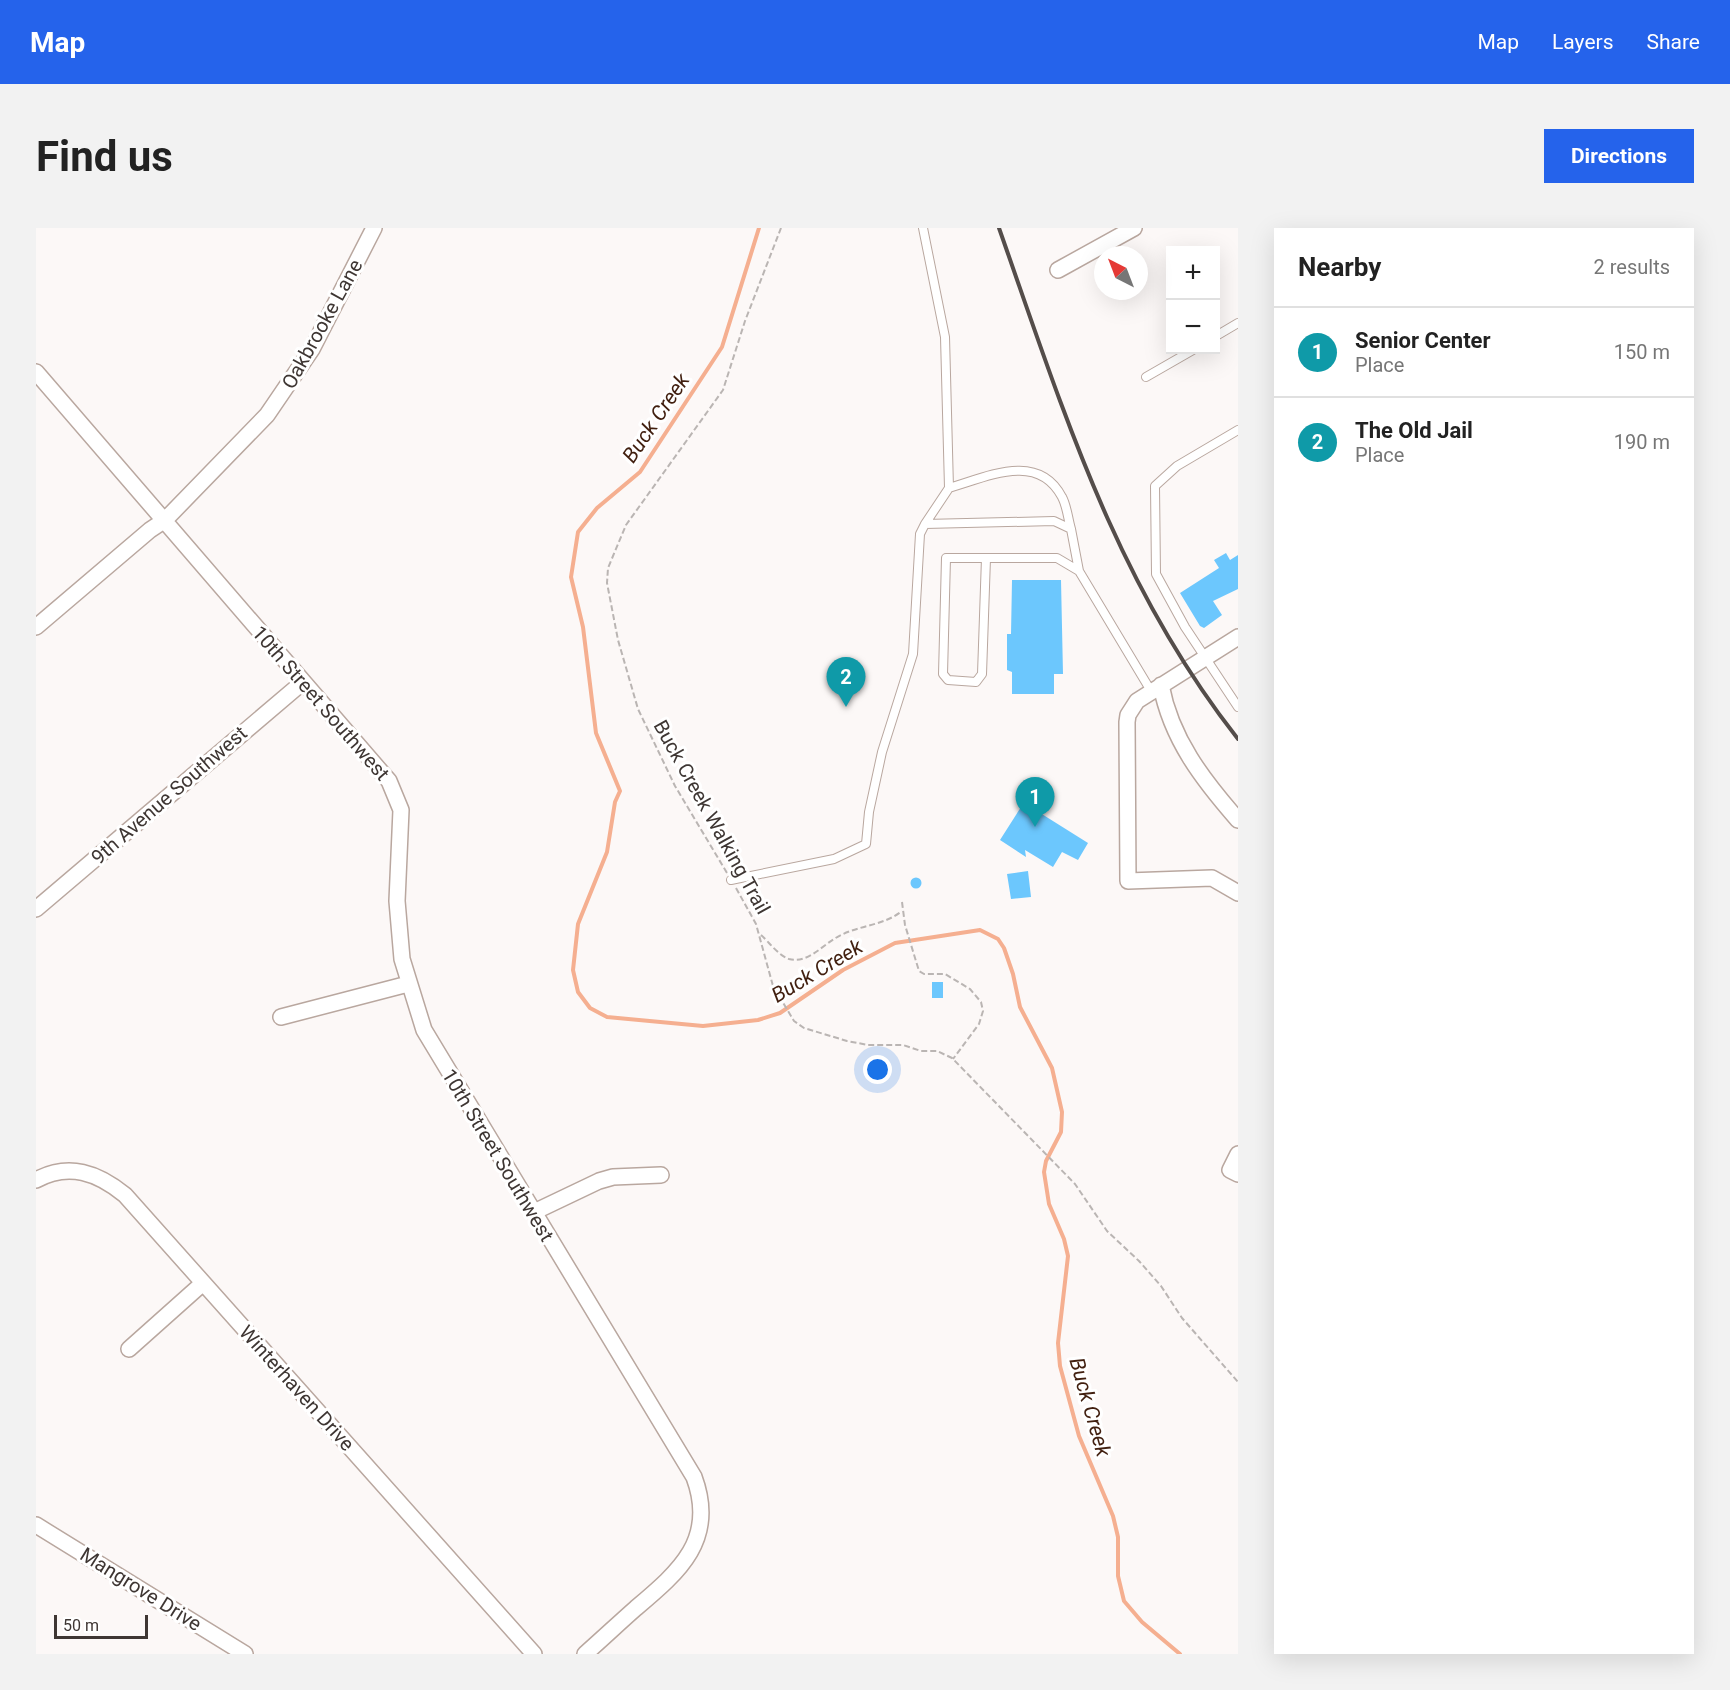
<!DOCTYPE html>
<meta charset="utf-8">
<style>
body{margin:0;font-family:Roboto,sans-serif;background:#f2f2f2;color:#222}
.controls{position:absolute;right:18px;top:18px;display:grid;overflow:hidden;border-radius:0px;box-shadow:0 6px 24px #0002}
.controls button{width:54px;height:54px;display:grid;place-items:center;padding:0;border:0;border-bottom:2px solid #e0e0e0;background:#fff;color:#222;font:30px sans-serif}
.compass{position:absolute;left:1058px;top:18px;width:54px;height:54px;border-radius:50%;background:#fff;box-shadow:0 6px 24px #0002;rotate:318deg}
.scale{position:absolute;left:18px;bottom:15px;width:94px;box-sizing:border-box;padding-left:6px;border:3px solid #3e3633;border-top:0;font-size:16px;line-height:21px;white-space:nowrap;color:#3e3633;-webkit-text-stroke:4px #fff;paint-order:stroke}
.you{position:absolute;left:842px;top:842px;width:21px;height:21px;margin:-15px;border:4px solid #fff;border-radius:50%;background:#1a73e8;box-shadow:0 0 0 9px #1a73e833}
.badge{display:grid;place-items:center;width:39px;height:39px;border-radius:50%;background:#2563eb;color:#fff;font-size:20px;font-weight:700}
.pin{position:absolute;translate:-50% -50px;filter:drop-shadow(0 2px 3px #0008)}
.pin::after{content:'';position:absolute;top:32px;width:21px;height:18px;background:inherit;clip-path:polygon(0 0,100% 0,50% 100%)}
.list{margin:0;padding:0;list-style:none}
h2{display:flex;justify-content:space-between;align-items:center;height:78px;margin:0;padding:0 24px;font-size:26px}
h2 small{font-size:20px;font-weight:400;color:#767676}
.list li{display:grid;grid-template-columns:39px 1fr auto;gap:18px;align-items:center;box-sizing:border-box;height:90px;padding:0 24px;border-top:2px solid #e0e0e0}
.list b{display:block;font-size:22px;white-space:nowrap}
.list p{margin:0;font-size:20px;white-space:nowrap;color:#767676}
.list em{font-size:20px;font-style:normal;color:#767676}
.map{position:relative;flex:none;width:1202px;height:1426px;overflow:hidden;border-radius:0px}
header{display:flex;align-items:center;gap:36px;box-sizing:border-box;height:84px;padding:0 30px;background:#2563eb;color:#fff}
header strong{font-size:28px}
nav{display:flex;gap:33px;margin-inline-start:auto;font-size:21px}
.intro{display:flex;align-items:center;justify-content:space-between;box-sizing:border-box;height:144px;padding:0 36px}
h1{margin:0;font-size:42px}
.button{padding:15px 27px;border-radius:0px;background:#2563eb;color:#fff;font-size:21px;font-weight:700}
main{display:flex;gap:36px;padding:0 36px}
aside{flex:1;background:#fff;border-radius:0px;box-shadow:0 6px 24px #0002}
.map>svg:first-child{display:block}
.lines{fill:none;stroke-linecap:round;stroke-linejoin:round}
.stream{stroke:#f5af90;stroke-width:4}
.building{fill:#6cc7fd}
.lane-casing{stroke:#b9a79f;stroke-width:10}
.street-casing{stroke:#b9a79f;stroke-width:18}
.path{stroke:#bab5b3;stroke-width:2;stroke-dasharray:6 3;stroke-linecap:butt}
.lane{stroke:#fff;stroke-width:8}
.street{stroke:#fff;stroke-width:15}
.rail{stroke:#544d4a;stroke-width:4}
.labels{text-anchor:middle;stroke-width:6;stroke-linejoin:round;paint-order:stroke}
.street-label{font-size:20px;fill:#3e3633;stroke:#fff}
.water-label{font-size:21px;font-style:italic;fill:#411f0f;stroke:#fff}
</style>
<header>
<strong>Map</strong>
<nav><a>Map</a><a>Layers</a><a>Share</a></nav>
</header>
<div class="intro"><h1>Find us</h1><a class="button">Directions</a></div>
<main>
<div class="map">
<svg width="1202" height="1426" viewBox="0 0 1202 1426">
<rect width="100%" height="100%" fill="#fcf8f7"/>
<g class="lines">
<path class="stream" d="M723,0L686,119L604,244L561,280L542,304L535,349L547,399L560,505L584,563L579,574L571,624L542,696L537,742L542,764L554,780L571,789L667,798L722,792L744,785L807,742L859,715L944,702L962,711L968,720L977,746L984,779L1016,840L1026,884L1025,904L1010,933L1008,944L1013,976L1028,1011L1032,1028L1022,1115L1024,1138L1043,1208L1077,1288L1082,1309V1348L1088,1373L1106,1394L1144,1426"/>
</g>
<path class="building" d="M1190,325L1194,332L1202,327V361L1177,373L1186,387L1168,400L1164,398L1144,365L1183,340L1178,332Z
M976,352H1025L1027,446H1018V466H976V444L971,442V406H975Z
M985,579L998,587L1001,583L1052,615L1042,632L1026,624L1017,639L989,622L990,629L964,612Z
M992,643L995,669L975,671L971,646Z
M874.5 655a5.5 5.5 0 1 1 11 0a5.5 5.5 0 1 1-11 0Z
M896,754H907V770H896Z"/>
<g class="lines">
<g class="lane-casing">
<path id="lane" d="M887,0L909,109L913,260L889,296
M1180,108L1202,95
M1110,149L1157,122
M1202,202L1141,238L1119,258L1120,346L1149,399L1202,479
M913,260C951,249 1002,223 1026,269C1031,278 1032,291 1035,301
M950,330L946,446L940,454L912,452L907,446L910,330H1021L1043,343L1115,463
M695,652L798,631L830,616L833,584L846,524L877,426L884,306L889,296L1018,293L1035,301L1043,343"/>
</g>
<g class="street-casing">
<path id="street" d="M1022,42L1098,0
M0,144L353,553L365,582L361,673L366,731L388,802L658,1249C681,1311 644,1343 600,1380C583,1395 566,1411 549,1426
M0,399L114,302L129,292L231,187L276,121L338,0
M1202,409L1101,473L1092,487L1091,494L1092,653L1176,650L1202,665
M1125,457C1135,511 1167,552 1202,592
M0,681L267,454
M245,789L372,756
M1202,926L1194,942L1202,946
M0,952C33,934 62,945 89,967L498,1426
M498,984L563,953L577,949L625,947
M93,1121L167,1055
M0,1297L209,1426"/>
</g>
<path class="path" d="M691,645L639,558L602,481L582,412L571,355L572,340L590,297L687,162L709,93L745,0
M700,660L720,696L737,758L758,793L768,800L811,813L832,817H867L885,823H901L916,830L1039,956L1071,1003L1103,1033L1125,1058L1146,1090L1202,1154
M866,674L869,697L883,743L888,746H909L934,761L945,774L947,783L943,796L917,831
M725,707C733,714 742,727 753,731C770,736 785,719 798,711C819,697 846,699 866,683"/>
<use href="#lane" class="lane"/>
<use href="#street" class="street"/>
<path class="rail" d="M963,0C1027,182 1080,356 1202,511"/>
</g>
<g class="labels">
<g class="street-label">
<text transform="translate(286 96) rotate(-61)" y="7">Oakbrooke Lane</text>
<text transform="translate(285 475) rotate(49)" y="7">10th Street Southwest</text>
<text transform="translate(133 567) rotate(-41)" y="7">9th Avenue Southwest</text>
<text transform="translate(676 589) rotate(61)" y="7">Buck Creek Walking Trail</text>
<text transform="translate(462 927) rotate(59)" y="7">10th Street Southwest</text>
<text transform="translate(261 1160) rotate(48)" y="7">Winterhaven Drive</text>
<text transform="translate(105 1361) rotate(32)" y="7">Mangrove Drive</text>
</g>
<g class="water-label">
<text transform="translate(620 190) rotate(-56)" y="7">Buck Creek</text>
<text transform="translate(781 743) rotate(-31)" y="7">Buck Creek</text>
<text transform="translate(1054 1179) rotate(74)" y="7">Buck Creek</text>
</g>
</g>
</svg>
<div class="controls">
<button>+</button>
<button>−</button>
</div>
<svg class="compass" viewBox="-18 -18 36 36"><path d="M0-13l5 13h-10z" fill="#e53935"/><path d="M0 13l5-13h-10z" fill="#767676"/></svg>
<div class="scale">50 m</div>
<div class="you"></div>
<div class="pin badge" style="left:999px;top:599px;background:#0f9aa8">1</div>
<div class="pin badge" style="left:810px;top:479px;background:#0f9aa8">2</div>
</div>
<aside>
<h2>Nearby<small>2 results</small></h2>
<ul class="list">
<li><span class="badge" style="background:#0f9aa8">1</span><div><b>Senior Center</b><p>Place</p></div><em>150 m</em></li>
<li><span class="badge" style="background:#0f9aa8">2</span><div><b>The Old Jail</b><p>Place</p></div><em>190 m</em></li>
</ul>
</aside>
</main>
